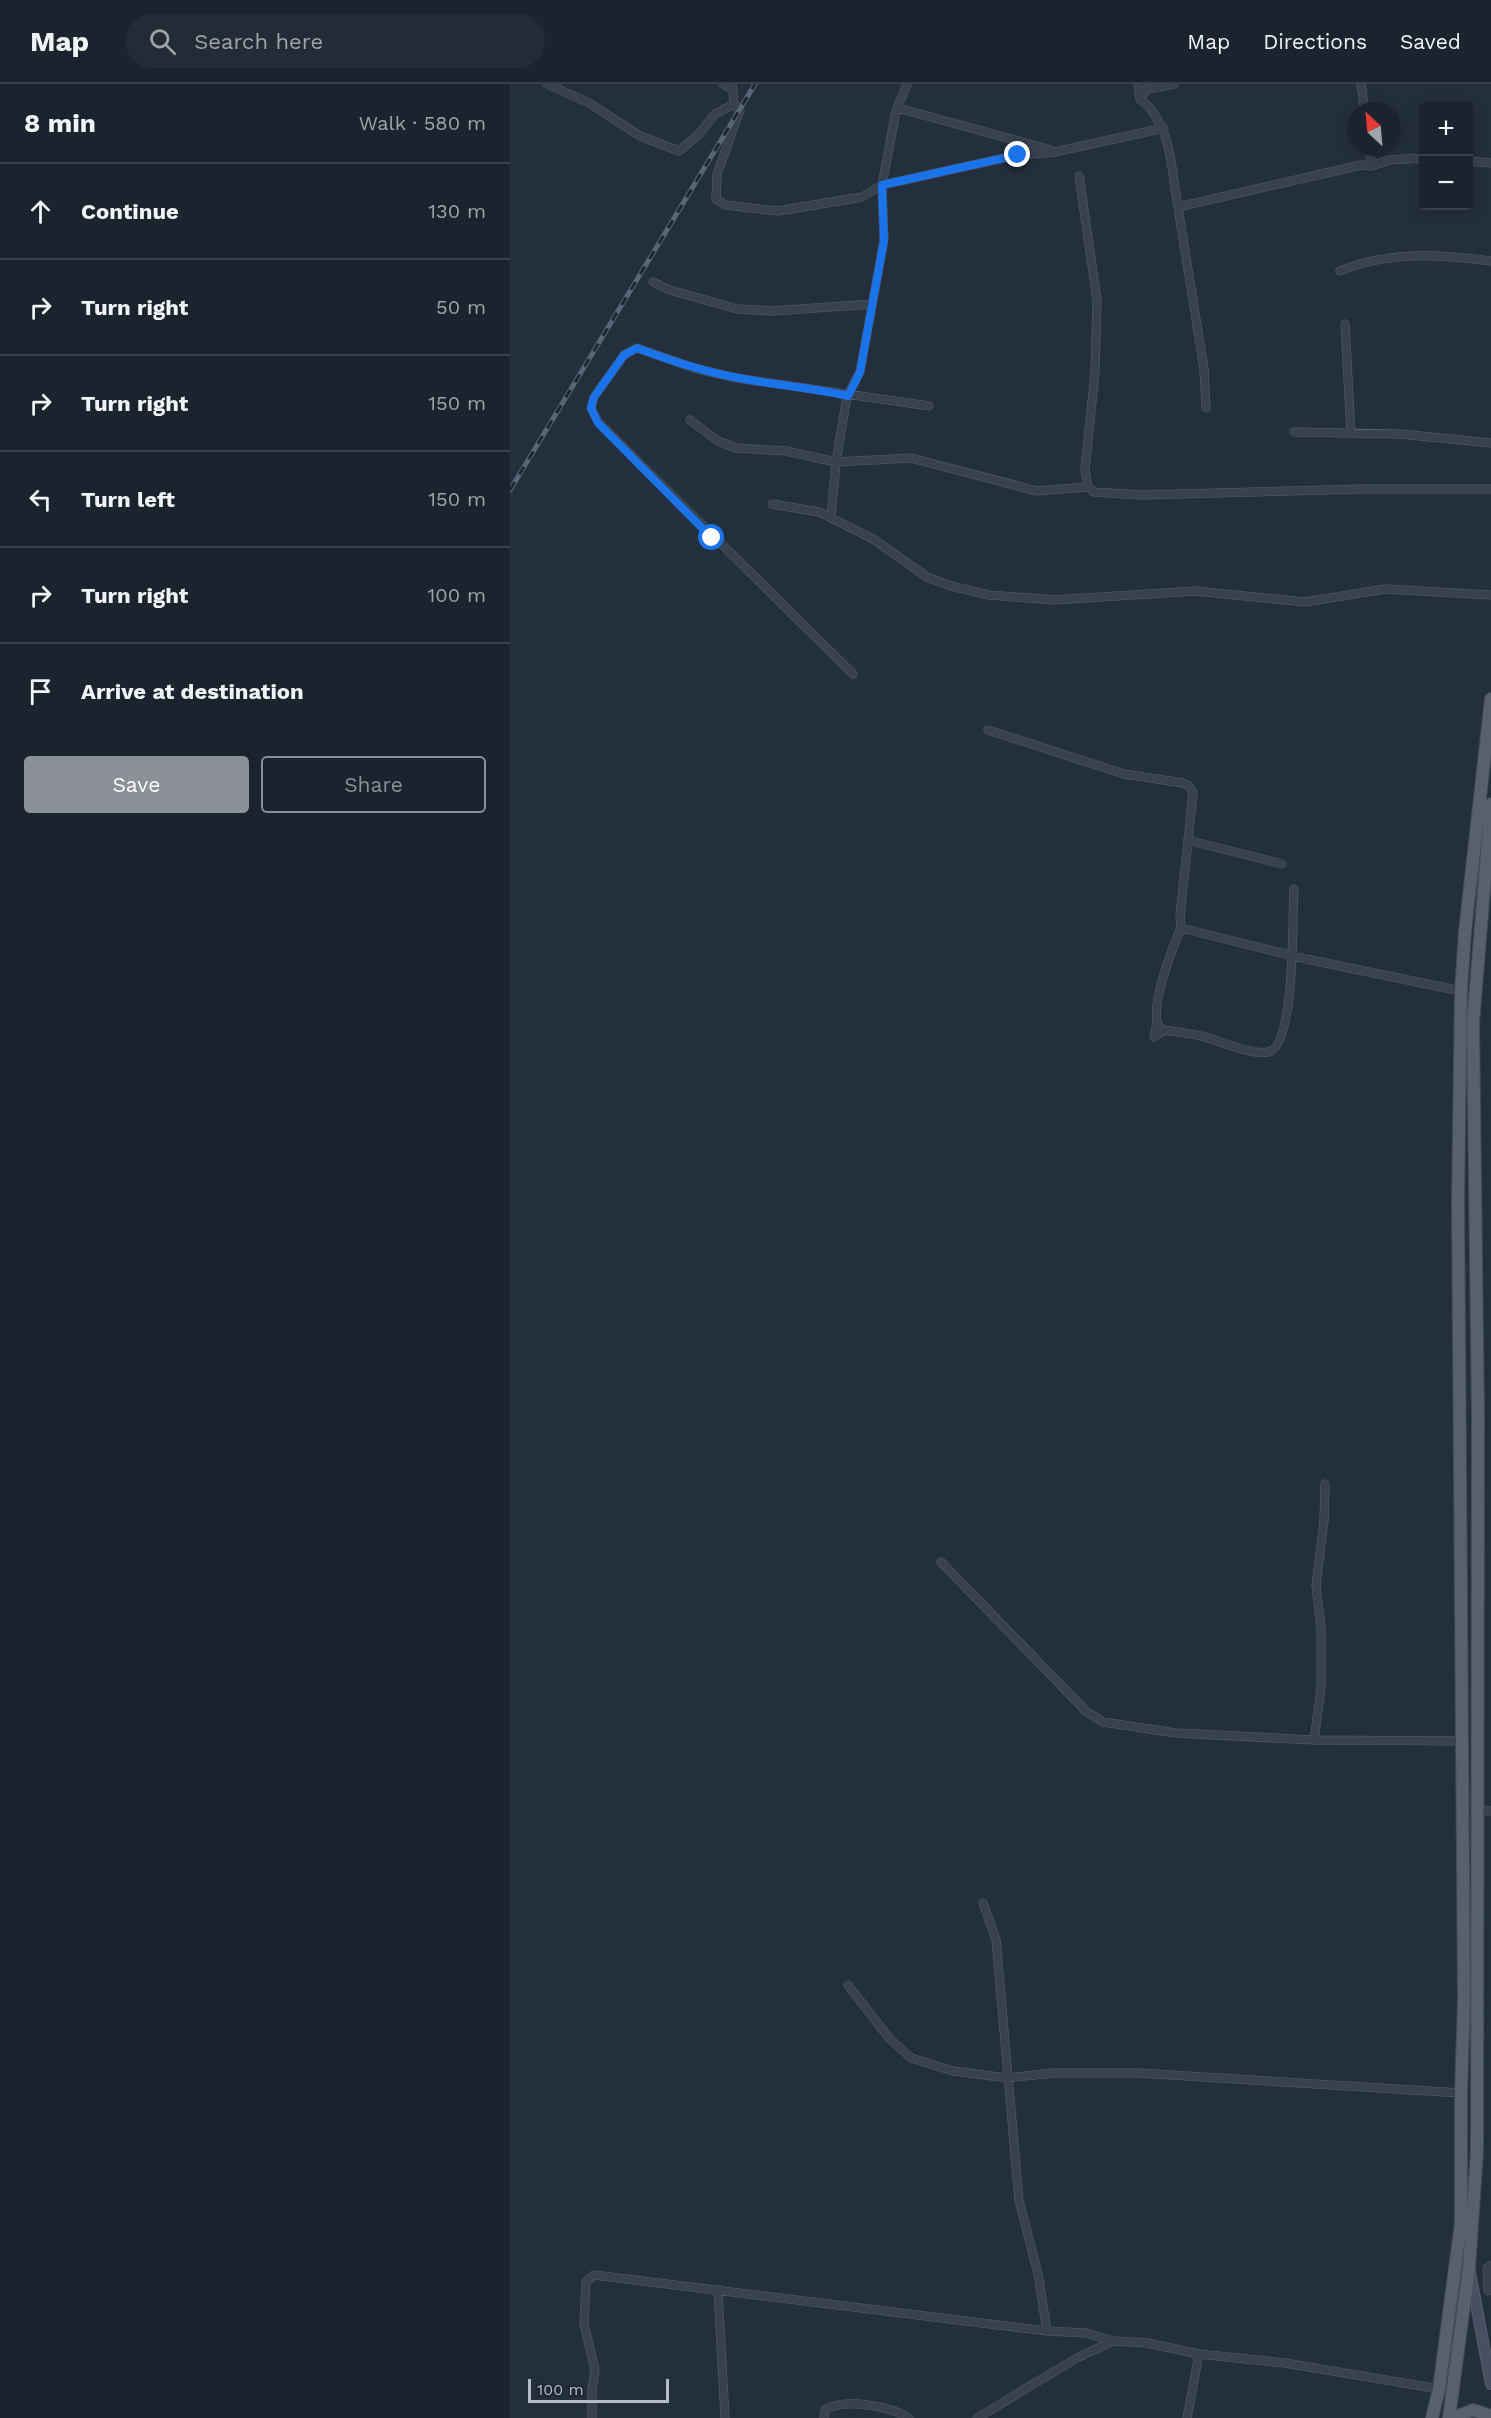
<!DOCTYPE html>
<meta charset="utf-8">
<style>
body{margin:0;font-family:"Work Sans",sans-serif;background:#242b36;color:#f1f3f6}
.controls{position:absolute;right:18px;top:18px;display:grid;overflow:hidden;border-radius:6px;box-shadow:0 3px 15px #0003}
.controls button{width:54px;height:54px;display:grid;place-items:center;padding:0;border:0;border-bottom:2px solid #39404a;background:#1b232e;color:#f1f3f6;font:30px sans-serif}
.compass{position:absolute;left:837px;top:18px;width:54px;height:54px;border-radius:50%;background:#1b232e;box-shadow:0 3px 15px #0003;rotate:334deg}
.scale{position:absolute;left:18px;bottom:15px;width:141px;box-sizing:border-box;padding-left:6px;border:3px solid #b4bcc9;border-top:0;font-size:16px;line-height:21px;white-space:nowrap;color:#b4bcc9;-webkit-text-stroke:4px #1d2633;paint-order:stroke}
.stop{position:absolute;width:18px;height:18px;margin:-14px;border:4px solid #1a73e8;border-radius:50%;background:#fff}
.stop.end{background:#1a73e8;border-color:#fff;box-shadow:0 2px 6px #0008}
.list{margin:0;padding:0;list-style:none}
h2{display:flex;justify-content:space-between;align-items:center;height:78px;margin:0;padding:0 24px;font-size:26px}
h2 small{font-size:20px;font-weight:400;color:#a0a4aa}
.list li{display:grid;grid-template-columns:39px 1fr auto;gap:18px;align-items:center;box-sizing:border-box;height:96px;padding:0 24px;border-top:2px solid #39404a}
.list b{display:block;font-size:22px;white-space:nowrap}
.list em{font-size:20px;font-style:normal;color:#a0a4aa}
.actions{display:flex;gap:12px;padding:18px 24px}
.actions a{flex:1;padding:14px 0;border:2px solid #8c9099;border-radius:6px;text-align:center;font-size:21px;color:#8c9099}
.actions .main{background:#8c9099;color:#fff}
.icon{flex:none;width:33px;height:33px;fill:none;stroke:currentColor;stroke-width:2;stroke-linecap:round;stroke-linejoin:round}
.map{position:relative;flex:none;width:981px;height:2334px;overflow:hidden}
header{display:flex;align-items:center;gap:36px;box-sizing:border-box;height:84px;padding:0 30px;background:#1b232e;border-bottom:2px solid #39404a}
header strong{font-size:28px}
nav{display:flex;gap:33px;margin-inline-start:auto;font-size:21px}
.search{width:420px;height:54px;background:#242b36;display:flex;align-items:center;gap:15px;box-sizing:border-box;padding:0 21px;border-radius:33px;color:#a0a4aa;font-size:22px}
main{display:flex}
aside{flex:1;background:#1b232e}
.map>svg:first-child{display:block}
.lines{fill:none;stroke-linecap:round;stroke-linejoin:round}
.minor-casing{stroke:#565f6c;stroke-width:9}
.secondary-casing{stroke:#565f6c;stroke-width:12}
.primary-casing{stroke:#414a57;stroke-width:14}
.minor{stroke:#38414e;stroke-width:8}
.secondary{stroke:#465061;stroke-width:10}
.primary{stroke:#56606e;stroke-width:12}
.rail-casing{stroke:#5a6575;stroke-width:5}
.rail{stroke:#1d2633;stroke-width:3;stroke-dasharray:9;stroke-linecap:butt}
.route{stroke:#1a73e8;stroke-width:8}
</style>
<header>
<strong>Map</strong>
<div class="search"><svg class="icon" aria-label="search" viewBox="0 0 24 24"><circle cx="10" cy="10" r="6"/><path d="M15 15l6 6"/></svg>Search here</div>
<nav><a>Map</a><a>Directions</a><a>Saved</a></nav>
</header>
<main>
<aside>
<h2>8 min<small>Walk · 580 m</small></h2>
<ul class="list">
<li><svg class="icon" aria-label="ahead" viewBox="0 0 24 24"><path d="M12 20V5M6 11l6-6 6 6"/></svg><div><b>Continue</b></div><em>130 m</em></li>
<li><svg class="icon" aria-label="right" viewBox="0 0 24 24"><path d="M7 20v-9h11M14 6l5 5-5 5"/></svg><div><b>Turn right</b></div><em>50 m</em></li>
<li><svg class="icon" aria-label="right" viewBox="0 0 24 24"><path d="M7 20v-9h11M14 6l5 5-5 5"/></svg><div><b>Turn right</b></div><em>150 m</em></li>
<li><svg class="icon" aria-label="left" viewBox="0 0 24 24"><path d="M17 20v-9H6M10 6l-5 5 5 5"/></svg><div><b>Turn left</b></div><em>150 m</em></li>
<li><svg class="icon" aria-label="right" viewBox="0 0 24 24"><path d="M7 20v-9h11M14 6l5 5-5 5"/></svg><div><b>Turn right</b></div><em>100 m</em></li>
<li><svg class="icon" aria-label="arrive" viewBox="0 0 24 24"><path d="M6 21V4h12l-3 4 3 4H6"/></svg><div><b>Arrive at destination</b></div></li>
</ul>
<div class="actions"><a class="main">Save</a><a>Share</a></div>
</aside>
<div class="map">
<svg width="981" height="2334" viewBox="0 0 981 2334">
<rect width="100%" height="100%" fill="#242f3e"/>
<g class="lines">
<g class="minor-casing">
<path id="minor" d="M37,0L79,19L130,52L169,67L188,51L205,30L224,20
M213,0L222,5
M222,0L224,20L230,26L207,90L206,115L215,121L268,127L352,113L372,101L508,71L545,68L654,44
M397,0L386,27L372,101L374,156L350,288L337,312L326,378L321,434L363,455L417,493L441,502L479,511L544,516L685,507L795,518L875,505L981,511
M628,0L630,15C662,39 661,86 668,123L851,81L861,82L879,76L914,74
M851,0L855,27
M630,15L637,5L664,0
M388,24L541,66
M859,63L861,82
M958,77L981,79
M569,92L587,216L585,289L575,385L578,403L584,408L632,411L853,405H981
M668,123L694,285L696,324
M830,187C877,167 931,170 981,177
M143,198L160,206L227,225L262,227L362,220
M835,240L841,349
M180,336L208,357L226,364L276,367L326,378L401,374L527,407L578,403
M784,348L890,350L981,359
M262,420L309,428L321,434
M343,590L89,339L81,324L84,313L114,271L127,264L184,284L226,294L419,322
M478,646L614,690L673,699L679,702L683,710L670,831L671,844L796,875L951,907
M677,756L772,780
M671,844C663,863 640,921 648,940C649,943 652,945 654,946C666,948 679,949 691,952C709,956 739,971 758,968C786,963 782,831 784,805
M647,939L644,953L654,946
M431,1478L576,1627L593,1638L666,1649L804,1656L953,1657
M804,1656L811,1605V1544L806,1501L814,1437L815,1400
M967,1726L981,1727
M473,1819L486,1856L509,2116L528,2190L537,2247
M338,1901L379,1954L401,1974L443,1987L497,1994L543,1989H628L951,2009
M208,2205L215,2334
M978,2207L977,2184L981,2181
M82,2334V2306L85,2286L74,2240L76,2198L84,2191L537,2247L576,2249L603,2257L637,2259L689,2270L775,2279L929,2305
M314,2334L315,2326C335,2313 381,2323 399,2334
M467,2334L567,2274L603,2257
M677,2334L689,2270"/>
</g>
<g class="secondary-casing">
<path id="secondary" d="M960,2188L981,2300"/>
</g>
<g class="primary-casing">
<path id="primary" d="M922,2334L929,2305L951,2139V2009L954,1917L948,1119L951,907L955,848L981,615
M939,2334L959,2184L967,2067L968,1332L963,939L981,720
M943,2334L963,2326L981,2332"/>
</g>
<use href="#minor" class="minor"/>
<use href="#secondary" class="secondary"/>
<use href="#primary" class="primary"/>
<g class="rail-casing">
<path id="rail" d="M0,406L245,0"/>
</g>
<use href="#rail" class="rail"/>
</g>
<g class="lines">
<path class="route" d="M202,454L88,339L81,324L84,313L114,271L127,264C159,276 191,287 224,293C262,301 300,303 338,312L350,288L374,156L372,101L508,71"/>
</g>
</svg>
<div class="controls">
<button>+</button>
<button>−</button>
</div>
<svg class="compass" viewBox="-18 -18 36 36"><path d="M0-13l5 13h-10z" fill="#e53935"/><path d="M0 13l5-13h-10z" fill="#a0a4aa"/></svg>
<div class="scale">100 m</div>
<div class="stop" style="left:202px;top:454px"></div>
<div class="stop end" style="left:508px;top:71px"></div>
</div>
</main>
